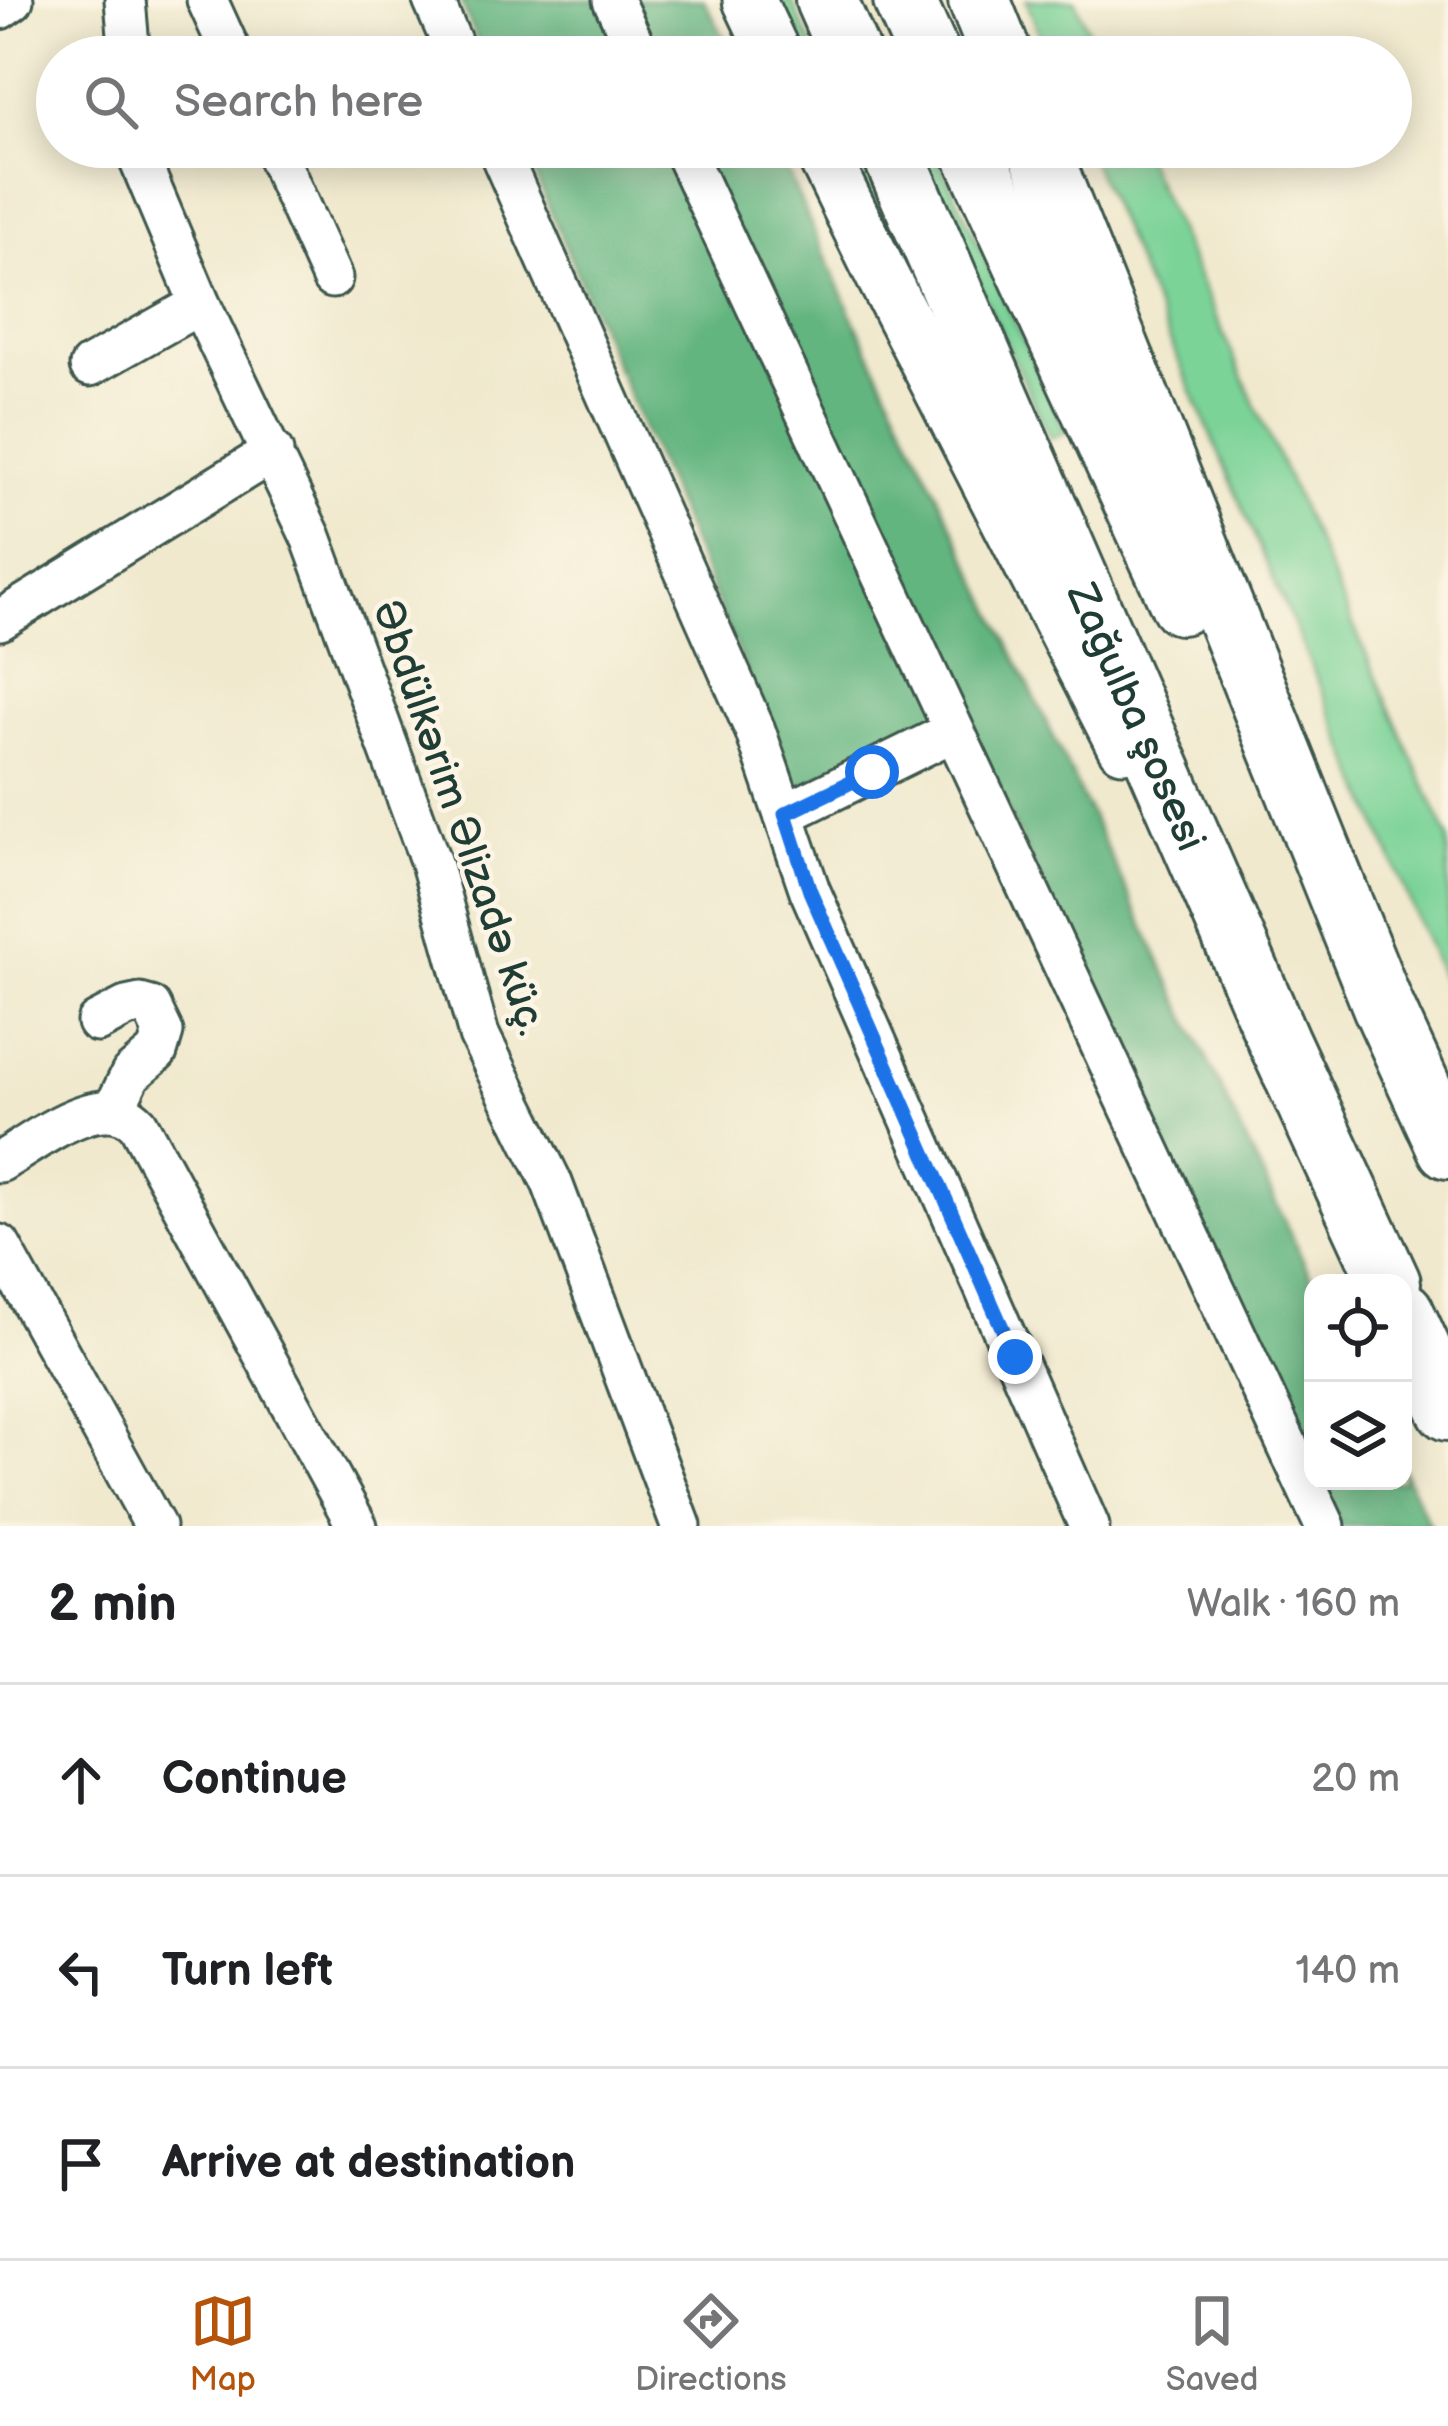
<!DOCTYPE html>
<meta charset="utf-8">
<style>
body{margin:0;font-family:"Balsamiq Sans",sans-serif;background:#f6f6f6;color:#202124}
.controls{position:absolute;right:36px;bottom:36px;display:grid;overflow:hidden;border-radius:24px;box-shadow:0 6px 30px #0003}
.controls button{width:108px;height:108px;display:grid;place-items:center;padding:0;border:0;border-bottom:3px solid #e0e0e0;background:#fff;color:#202124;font:60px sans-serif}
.stop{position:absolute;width:36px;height:36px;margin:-27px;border:9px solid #1a73e8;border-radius:50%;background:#fff}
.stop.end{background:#1a73e8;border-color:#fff;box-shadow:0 3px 12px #0008}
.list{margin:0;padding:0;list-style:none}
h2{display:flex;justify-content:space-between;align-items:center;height:156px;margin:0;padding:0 48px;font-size:51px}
h2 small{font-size:39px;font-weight:400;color:#757577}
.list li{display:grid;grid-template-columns:78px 1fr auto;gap:36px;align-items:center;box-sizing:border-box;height:192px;padding:0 48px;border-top:3px solid #e0e0e0}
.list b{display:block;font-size:45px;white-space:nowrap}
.list em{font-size:39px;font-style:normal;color:#757577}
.icon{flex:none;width:66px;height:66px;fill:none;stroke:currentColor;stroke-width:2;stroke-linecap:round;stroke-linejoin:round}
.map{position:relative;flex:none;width:1448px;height:1526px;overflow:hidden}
.search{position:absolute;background:#fff;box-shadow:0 6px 30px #0003;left:36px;right:36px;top:36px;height:132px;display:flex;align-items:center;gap:30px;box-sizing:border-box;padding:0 42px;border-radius:66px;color:#757577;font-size:45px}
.sheet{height:732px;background:#fff}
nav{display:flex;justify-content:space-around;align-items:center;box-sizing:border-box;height:168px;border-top:3px solid #e0e0e0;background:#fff;font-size:33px;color:#757577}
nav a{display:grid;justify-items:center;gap:6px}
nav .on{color:#b45309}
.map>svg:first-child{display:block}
.green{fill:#7bd398;stroke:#4d8866;stroke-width:3}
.forest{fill:#64b580;stroke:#42795a;stroke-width:3}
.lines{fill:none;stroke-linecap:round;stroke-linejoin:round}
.minor-casing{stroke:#3e574b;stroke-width:45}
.major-casing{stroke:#3e574b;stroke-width:57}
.highway-casing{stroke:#3e574b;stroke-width:66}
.minor{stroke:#fff;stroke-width:39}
.major{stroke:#fff;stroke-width:51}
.highway{stroke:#fff;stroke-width:60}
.route{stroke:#1a73e8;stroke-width:15}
.labels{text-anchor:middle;stroke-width:9;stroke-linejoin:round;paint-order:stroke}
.street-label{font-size:42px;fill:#1f3d34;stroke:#fcf5e5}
</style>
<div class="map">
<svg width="1448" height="1526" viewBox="0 0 1448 1526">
<rect width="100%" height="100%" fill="#fcf5e5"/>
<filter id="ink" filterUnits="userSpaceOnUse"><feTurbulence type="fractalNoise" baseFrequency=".00833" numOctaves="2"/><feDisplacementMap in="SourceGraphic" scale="24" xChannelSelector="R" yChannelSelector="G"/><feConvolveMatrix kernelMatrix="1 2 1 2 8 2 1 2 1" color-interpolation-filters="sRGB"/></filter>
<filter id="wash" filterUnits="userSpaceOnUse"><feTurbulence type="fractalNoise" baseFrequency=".004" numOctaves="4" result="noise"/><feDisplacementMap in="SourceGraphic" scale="48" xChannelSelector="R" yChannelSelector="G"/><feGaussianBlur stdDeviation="2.7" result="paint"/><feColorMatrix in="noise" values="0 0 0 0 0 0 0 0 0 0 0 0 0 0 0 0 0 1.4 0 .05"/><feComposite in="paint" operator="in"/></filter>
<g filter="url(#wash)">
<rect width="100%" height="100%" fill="#f0e9ce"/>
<path class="green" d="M773,0H791L817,57H802Z
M1026,0H1075L1100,57H1049Z
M845,147H858L955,359L949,364Z
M915,147H933L1066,432L1050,438Z
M1086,147H1140L1448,838V993L1328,705Z"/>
<path class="forest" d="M460,0H704L735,57H484Z
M523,147H776L850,311L1314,1283L1313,1466L960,709L796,788Z
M1403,1469L1430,1526H1341L1320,1481H1403Z"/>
</g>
<g filter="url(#ink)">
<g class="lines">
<g class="minor-casing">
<path id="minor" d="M125,0L130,57
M207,0L233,57
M433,0L458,57
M613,0L640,57
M0,9L13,0
M134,147L200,304L311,537L431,863L479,1035L552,1183L681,1526
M273,147L332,278
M497,147L755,730L810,891L1089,1526
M682,147L1325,1526
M90,366L200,304
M0,620L273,452
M785,814L954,731
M97,1022L126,1007L140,1004L151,1007L163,1032L157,1052L131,1074L114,1109
M0,1162C37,1141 102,1086 138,1124L357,1526
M0,1245L155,1526"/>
</g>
<g class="major-casing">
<path id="major" d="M749,0L776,57
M819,147L882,276L1123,746"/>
</g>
<g class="highway-casing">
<g id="highway">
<path d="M826,0L851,57"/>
<path d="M904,0L930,57"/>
<path d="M979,0L1002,57"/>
<path id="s1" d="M890,147L1279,1042L1390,1283"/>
<path d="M971,147L1181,604"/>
<path d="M1038,147L1383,1006L1448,1148"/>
<path d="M1403,1312L1448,1410"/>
</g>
</g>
<use href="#minor" class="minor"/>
<use href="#major" class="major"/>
<use href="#highway" class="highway"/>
</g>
</g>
<g class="lines" filter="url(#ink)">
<path class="route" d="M872,772L785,814L810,891L1015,1357"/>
</g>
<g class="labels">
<g class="street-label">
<text dy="15" stroke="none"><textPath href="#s1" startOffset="621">Zağulba şosesi</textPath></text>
<text transform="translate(461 817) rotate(71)" y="15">Əbdülkərim Əlizadə küç.</text>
</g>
</g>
</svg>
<div class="controls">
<button><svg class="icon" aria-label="locate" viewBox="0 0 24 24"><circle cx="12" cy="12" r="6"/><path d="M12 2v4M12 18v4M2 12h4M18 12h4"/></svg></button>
<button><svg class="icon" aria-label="layers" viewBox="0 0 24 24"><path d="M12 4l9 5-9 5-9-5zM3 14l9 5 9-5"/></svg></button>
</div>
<div class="stop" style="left:872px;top:772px"></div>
<div class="stop end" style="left:1015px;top:1357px"></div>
<div class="search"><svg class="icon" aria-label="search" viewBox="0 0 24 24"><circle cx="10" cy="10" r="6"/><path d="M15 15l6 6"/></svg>Search here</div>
</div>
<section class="sheet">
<h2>2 min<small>Walk · 160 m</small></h2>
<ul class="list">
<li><svg class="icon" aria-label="ahead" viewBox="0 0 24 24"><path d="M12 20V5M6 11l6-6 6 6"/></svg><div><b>Continue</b></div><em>20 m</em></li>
<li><svg class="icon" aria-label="left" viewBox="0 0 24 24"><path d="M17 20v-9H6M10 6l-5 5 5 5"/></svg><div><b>Turn left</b></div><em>140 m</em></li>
<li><svg class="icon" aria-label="arrive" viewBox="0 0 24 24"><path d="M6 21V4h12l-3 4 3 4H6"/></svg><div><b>Arrive at destination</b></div></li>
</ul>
</section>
<nav>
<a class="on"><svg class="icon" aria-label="map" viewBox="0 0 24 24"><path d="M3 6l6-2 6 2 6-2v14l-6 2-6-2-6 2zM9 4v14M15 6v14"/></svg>Map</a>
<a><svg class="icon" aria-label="directions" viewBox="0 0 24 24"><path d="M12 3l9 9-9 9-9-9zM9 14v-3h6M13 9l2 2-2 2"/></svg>Directions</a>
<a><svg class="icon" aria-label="saved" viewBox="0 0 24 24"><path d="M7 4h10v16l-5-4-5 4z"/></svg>Saved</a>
</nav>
